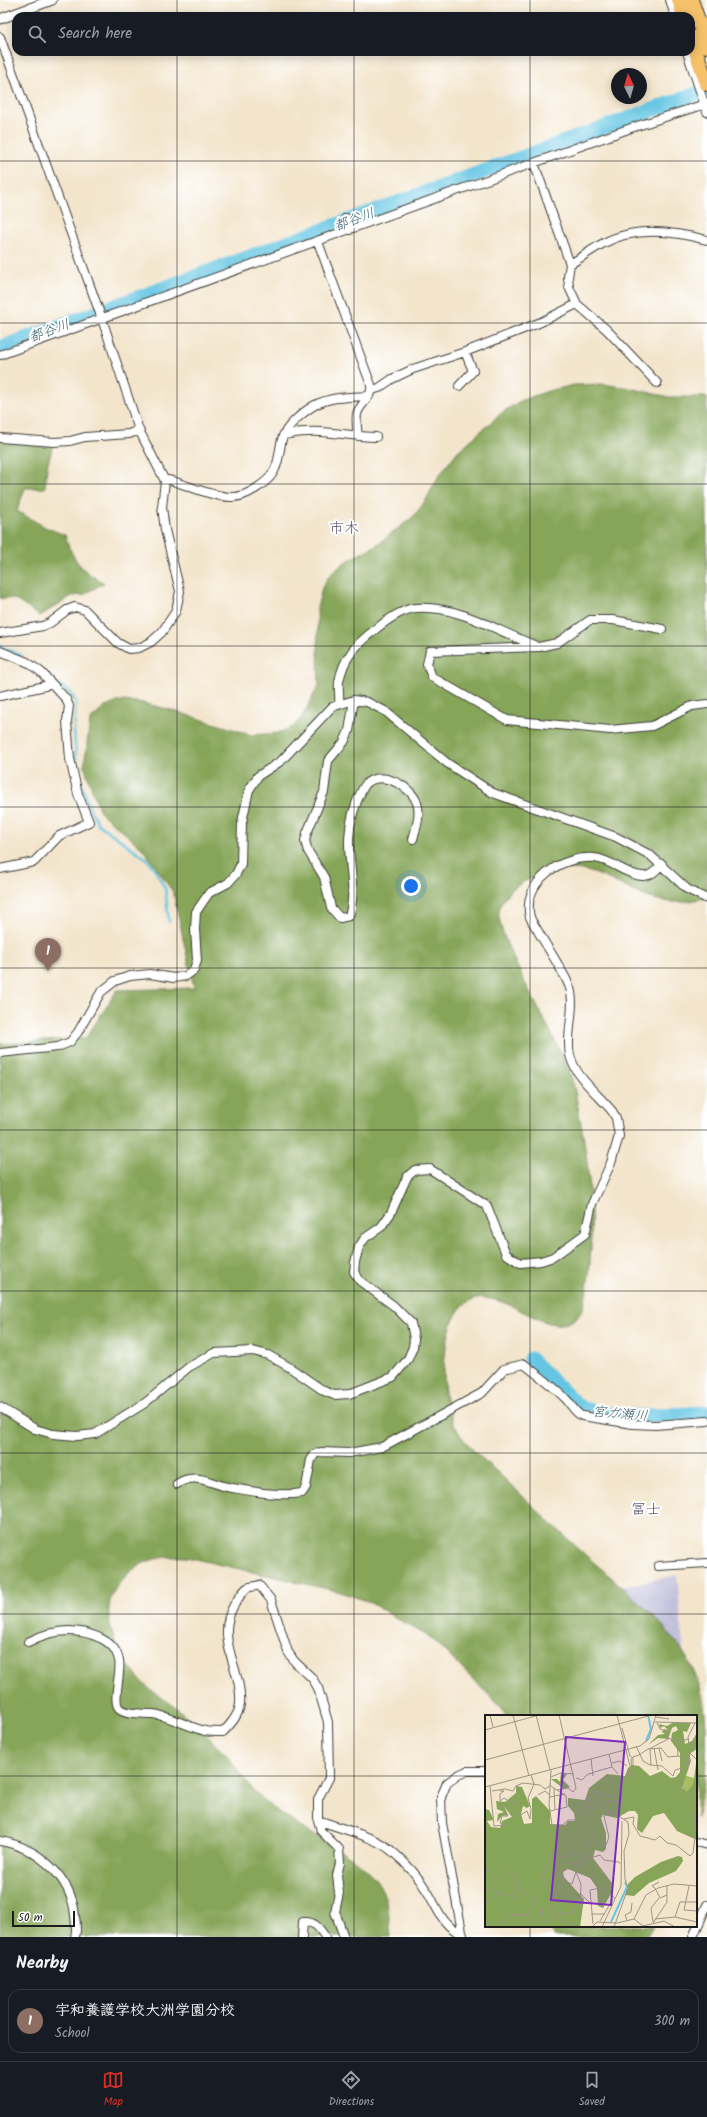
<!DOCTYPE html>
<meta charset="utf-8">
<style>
body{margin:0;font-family:Kalam,"Klee One",sans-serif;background:#242831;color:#f1f3f6}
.compass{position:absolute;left:611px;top:68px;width:36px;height:36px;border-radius:50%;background:#171b24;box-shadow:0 2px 10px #0003;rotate:355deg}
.scale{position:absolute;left:12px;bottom:10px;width:63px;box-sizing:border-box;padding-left:4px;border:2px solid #1c1c1c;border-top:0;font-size:11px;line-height:14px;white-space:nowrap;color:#1c1c1c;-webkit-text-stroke:3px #fff;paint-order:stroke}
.you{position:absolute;left:411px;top:886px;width:14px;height:14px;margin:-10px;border:3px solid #fff;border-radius:50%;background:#1a73e8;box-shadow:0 0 0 6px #1a73e833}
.badge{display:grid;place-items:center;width:26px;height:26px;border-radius:50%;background:#d93025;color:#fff;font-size:13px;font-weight:700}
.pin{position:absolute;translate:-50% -33px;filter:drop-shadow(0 1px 2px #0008)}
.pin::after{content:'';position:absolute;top:21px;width:14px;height:12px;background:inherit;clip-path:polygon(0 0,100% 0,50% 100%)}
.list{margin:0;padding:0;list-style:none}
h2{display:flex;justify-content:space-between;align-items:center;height:52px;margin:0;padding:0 16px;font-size:17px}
h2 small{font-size:13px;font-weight:400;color:#9ea1a6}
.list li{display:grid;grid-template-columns:26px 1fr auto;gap:12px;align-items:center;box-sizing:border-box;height:64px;margin:0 8px 8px;padding:0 8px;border:1px solid #363941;border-radius:12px}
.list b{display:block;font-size:15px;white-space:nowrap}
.list p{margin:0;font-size:13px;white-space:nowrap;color:#9ea1a6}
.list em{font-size:13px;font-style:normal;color:#9ea1a6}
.icon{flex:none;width:22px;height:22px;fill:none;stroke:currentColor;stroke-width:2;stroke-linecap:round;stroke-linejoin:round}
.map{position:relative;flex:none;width:707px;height:1937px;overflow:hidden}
.search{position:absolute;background:#171b24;box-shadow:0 2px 10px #0003;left:12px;right:12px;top:12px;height:44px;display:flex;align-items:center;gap:10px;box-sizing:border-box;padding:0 14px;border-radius:12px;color:#9ea1a6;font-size:15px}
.sheet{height:124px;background:#171b24}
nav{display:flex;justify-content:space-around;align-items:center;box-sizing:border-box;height:56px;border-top:1px solid #363941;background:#171b24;font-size:11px;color:#9ea1a6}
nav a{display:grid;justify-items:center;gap:2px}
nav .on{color:#d93025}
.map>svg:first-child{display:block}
.industrial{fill:#c2c1dc}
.forest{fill:#86a558;stroke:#51603a}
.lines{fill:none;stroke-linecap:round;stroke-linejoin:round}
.stream{stroke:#65c6e3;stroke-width:2.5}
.river{stroke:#65c6e3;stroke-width:15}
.minor-casing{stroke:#3c3a36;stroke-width:10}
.tertiary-casing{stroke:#3c3a36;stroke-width:11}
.motorway-casing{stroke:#3c3a36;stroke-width:16}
.minor{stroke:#fff;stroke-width:8}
.tertiary{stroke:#fff;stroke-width:9}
.motorway{stroke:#f5c16b;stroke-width:14}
.grid{fill:none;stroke:#1c1c1c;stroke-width:1;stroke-opacity:0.55}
.labels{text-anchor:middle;stroke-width:4;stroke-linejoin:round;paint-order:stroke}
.water-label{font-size:14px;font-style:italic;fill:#39606c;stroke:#fff}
.quarter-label{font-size:15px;fill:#585268;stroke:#fff}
.inset-river{fill:none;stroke:#65c6e3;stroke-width:2}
.inset-road{fill:none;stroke:#9d9586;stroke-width:1}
.view{fill:#7b2cbf;fill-opacity:0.15;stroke:#7b2cbf;stroke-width:2}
.inset-edge{fill:none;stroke:#1c1c1c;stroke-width:2}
</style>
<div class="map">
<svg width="707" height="1937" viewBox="0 0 707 1937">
<rect width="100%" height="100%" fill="#fff"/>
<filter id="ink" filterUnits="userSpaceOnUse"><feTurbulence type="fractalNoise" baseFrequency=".025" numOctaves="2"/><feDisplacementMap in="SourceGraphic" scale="8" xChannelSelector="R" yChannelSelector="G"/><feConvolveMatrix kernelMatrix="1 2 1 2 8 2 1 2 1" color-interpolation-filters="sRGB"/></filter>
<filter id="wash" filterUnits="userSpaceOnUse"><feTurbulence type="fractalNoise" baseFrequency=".012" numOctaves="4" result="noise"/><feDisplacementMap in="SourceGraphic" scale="16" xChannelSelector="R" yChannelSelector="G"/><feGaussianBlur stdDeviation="0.9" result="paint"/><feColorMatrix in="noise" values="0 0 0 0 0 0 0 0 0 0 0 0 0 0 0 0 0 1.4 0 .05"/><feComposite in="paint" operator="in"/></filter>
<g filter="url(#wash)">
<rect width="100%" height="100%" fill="#f3e5cc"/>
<path class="industrial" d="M677,1575L687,1693L613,1589Z"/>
<path class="forest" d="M601,384L625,387L669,397H707V897C696,900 684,903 672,902C624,899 598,856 546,873C528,878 502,890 499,911C495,936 555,1036 567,1065C574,1082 577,1101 580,1119C592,1179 596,1242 585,1301C583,1315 571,1326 555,1324C530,1321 504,1294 476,1299C444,1304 441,1374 446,1399C448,1408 451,1418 455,1426C465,1447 491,1465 508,1482C535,1508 562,1534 590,1559C633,1597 691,1639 703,1699C705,1708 705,1718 706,1727C707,1758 706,1787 696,1817V1716H506L502,1708L431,1638L367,1601L337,1591L186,1557C155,1556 138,1560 118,1585C94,1615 122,1661 144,1684C154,1694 168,1701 178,1709C195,1723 211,1740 226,1755C237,1766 244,1780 254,1791C263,1801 276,1810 287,1818C315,1838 348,1850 372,1875C388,1891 389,1916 391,1937H0V1044L86,1038L117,990L194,988L173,892L143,849L100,812L84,766L90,720L105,707L120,701L138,702L168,709L252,735L278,733L293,727L302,717L319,685L317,608L322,588L328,577L345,562L378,544L414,516L426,500L438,477L457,452L504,411L522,400L548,391L574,385Z
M0,438L54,442L47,467L45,488H25L17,511L47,528L65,535C73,560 81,571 104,583L83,595L72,596L40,616L14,599L0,598Z
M551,1926H654L647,1937H553Z"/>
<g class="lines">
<path class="stream" d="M0,646L22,656
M50,677L71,694L76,702L74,730L76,758L82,786L90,809L98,824L147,859L155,870L165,888L169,922"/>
<path class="river" d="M0,348L707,90
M530,1359L580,1408L596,1413L634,1417L707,1413"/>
</g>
</g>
<g filter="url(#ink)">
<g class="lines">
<g class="minor-casing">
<path id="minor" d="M670,0L675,16
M0,37L102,319L139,430L165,481L162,507L165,530L180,591L176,611L162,632L151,642L139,648L129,649L118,643L85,610L75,607L67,610L50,623L43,626L0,633
M687,52L707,112
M534,163L570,264L568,277L569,287L577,304L607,330L657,383
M346,218L350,230
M318,242L371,385C373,398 360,403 357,414C356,421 357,429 358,436
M570,264C581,258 591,250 602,244C635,226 672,231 707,240
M0,355L631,128L705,104
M459,386L473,371L465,352
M372,390L379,388L392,379L413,369L465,352L541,322L577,304
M284,435C318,427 342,436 376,437
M0,438L54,442L70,441L85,437L129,434L139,430
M165,481L169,480C190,486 210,496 231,497C245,498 270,482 275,469C280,459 279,447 283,436C288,425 304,411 315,405C332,396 351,397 369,396
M662,629L613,620H590L557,643L539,647L430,651L427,664L432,677L507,720L610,730L652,726L692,706L707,704
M0,651L27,662L41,672L66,699L69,706L67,721L70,759L78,794L89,822L59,836L34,862L0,869
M0,696L45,686L50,682
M354,700L349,731L344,742L328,761L324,792L307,833L305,841L308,851L324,877L331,908L340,918L349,916C357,891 348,864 349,838C350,820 355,803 363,788C374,767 411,784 417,803C421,814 416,828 413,839
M339,704C340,697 338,689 339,682C343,658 357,643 376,629C387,620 402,609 416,608C458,605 497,631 534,645
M0,1053L58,1047L70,1042L78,1032L101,992L115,981L130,976L150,974L174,978L186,976L194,970L197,960L195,929L196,912L209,893L228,883L236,874L241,864L242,822L249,790L258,776L281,761L332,707L354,700L367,702L385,711L447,763L493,793L616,837L650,855L687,889L707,899
M0,1407L35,1429L53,1434L77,1436L95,1434L145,1403L189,1367L214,1353L253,1351L268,1355L289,1367L324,1391L334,1395L349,1394L393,1377L408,1359L413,1347L414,1339L411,1323L394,1306L360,1281L354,1272L355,1262L359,1247L365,1238L381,1227L391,1213L407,1177L415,1170L430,1169L487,1206L506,1254L520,1263L541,1261L553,1257L585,1234L592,1204L611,1163L619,1136L616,1118L612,1111C598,1094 575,1077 570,1055C565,1034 578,1003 568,983C560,966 549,950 539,933C537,928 532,923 530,917C521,882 562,855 594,858C611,859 625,875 642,876C651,877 656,870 662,864
M177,1484C195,1472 209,1483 227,1487C251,1491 278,1497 302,1493L306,1487L311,1460L315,1454L321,1452L349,1453L382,1447L482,1393L504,1369L524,1364C538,1375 553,1386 565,1398C572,1405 574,1412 582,1416L633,1424L655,1425L707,1421
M658,1566L707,1563
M28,1642C51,1630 76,1627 100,1638C110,1643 116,1648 119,1660C122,1673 111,1703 120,1709C129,1715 143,1713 153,1714C170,1716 188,1727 205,1731C210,1732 217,1732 223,1732C231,1724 239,1715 240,1704C243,1670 214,1640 234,1605C238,1599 242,1592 247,1588C251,1586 255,1587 259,1585L271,1600L288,1652L295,1662L312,1678L318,1688L328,1722L329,1778L318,1799V1820L321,1831L339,1849L340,1863L337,1875L339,1893L335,1912L344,1937
M318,1820C341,1829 375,1836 393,1852C406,1863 418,1876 427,1891C438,1908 442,1927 463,1934
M0,1841C37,1847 72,1877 75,1916C76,1923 77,1930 75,1937
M696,1842L707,1845
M302,1937L303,1922C314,1921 319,1927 325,1937
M463,1937L442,1823L441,1797L447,1783L458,1775L467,1771H486
M693,1937L707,1905"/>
</g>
<g class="tertiary-casing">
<path id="tertiary" d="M0,19L52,0
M705,104L707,103"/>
</g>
<g class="motorway-casing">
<path id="motorway" d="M679,0L684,16
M691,0L707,46
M691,37L707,84"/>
</g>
<use href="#minor" class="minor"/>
<use href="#tertiary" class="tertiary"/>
<use href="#motorway" class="motorway"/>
</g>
</g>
<path class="grid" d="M177,0V16M354,0V16M530,0V16M177,52V1937M354,52V1937M530,52V1716M0,161H707M0,323H707M0,484H707M0,646H707M0,807H707M0,968H707M0,1130H707M0,1291H707M0,1453H707M0,1614H707M0,1776H486M696,1776H707M530,1926V1937"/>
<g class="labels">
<g class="water-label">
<text transform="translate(354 219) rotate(-20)" y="5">都谷川</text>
<text transform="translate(49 330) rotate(-20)" y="5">都谷川</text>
<text transform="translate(620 1413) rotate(5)" y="5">宮ガ瀬川</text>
</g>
<g class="quarter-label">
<text x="344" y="533">市木</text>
<text x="646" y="1514">冨士</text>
</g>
</g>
<g transform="translate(485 1715)">
<rect width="212" height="212" fill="#f3e5cc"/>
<path d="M199,60L212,64V86L198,77Z" fill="#a9be62"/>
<path d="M187,8H206L202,17L198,16L200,29L207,26L212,18V34L204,39L206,46L197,73L201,77L208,70L212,42V125L192,116L179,98L168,101L157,118L152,114L153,100L150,96H144L132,103L118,100L116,103L121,118V134L118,137L110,135L108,143L127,168V177L118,193L113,191L112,173L105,163L83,154L78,157L79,162L99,184L95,212H0V94L4,95L9,105L2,106L6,112L15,113L17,106L27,102L18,90L23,100L17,101L12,107L13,99L19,97L12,94L11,86L20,87L31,78V71L37,72L45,91L42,93L38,91L36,99L39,109L47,108V84L51,81L65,96V109L80,110L83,106H90L89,98L83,91V83L100,85L104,73L122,59L140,61L143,53L147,50L154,51L165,61L177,56L186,63L191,62L195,57V38L186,26L187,18L193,15L191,11L187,13L183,24L173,23L163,30L173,20L180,19L177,17L179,14L183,15L179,11L175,13L174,9L182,11ZM76,58L82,59L78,65L85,72L79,74L66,64H72L75,67ZM193,141L197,142L198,146L191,156L164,168L149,181L140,180L143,169L150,162L176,147Z" fill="#86a558"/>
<path class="inset-river" d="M161,26L166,14L163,0M126,207L142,172L140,167"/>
<path class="inset-road" d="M5,0L8,12M28,0L44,61M51,0L65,55M132,0L145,51L146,66M171,2L184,4M170,7L212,8M172,8L175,14L183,17V23L193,27M210,8L203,22L205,38L212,45M137,13L145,41L148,43M0,15L54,0M205,29L208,28L212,18M151,31L158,46L165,50L177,51L188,61L190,55L197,53L199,59M169,33L173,55M174,33L177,46M164,34L185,23M165,34L166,50M124,39L127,52L133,59M154,40L163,34L176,33L183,42L193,41L199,43L198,73L209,87L212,86M193,41L192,27L204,24M146,43L147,61M106,44L108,61M0,45L167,0M127,48L135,46L142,51M148,51V42L154,40M201,51L205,38L203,52M66,55L64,90L67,110H78L83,105H90L96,90L105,83L143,107L144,119L139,136L140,164L143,173L129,212M109,57L127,52M66,62L75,58L89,59M91,63L97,65L103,59L109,58M5,71L9,111L21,110L15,108L17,101H23L19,92L21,90L34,101L42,96L45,104L46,94L43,83L49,69L46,60M0,72L155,31L164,24L171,0M69,73L70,95M72,75L83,73L88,77L91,73L74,0M7,76L20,74L28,76M15,76H19L15,79V86L19,83L33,92L30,83M28,76L31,71L38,68L55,70L60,74L66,70M53,80L60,76L65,80M132,80L112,81L119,86H135M65,82L80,79M104,83L110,76L120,80M105,83L100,95L102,101L106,91H109V95M65,96L82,92L81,81L66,71M139,104L149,102L148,109L155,121L170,125L175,121L182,128L191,130L205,141L208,138L211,114L208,98L212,105M85,148L95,150L96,146L115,140L119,145L134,147L135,149M0,156H4L10,167L22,157H26L32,164M71,160L78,161V166L87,169L91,157L96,169L95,191L92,186L89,198H76M204,171L199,195L212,196M0,174L32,182V176L28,173L32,164M171,174L167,171L174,167M171,175L175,183L182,180M95,178L105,188M212,187H195L190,202L212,207M0,188L15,178M31,199V201L37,200L49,208L53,204L57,192L59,207H62L63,199L90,212M106,199H120M30,201L27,200L43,199L50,187L49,183L37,178L32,164M79,202L67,196L73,181L60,173L62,166L57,163L65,142L70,140L78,143L89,137L99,142L104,140L105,136L101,131L107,123L115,132L121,130L124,122L119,101L123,98L130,99M149,204L158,211L179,206L190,212M170,204L190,202M142,205L140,200L146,197L147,188M115,206L128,184M168,207L166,193L174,183M168,208L182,187V171M108,209L105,175L115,173L130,183M18,212L20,205L27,200M107,212L112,207L132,208L149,204L161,180L173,173L189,169L212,171M117,212L136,171L137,106"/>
<path class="view" d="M81,22L140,27L126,190L66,185Z"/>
<rect width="212" height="212" class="inset-edge"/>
</g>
</svg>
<svg class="compass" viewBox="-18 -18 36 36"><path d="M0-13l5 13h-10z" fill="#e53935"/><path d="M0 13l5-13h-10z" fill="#9ea1a6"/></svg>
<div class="scale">50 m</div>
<div class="you"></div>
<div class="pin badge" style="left:48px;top:971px;background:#8d6e63">1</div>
<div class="search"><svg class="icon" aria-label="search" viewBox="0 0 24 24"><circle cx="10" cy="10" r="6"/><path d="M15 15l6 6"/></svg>Search here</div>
</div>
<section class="sheet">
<h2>Nearby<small></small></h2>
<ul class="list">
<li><span class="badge" style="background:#8d6e63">1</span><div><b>宇和養護学校大洲学園分校</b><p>School</p></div><em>300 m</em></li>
</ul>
</section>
<nav>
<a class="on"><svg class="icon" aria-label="map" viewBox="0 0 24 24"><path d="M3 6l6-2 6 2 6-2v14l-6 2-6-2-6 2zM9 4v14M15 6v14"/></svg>Map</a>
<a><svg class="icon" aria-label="directions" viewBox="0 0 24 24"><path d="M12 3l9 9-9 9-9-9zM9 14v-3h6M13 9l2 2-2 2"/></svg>Directions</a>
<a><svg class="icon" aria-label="saved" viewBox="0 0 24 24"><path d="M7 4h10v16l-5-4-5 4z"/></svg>Saved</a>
</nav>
